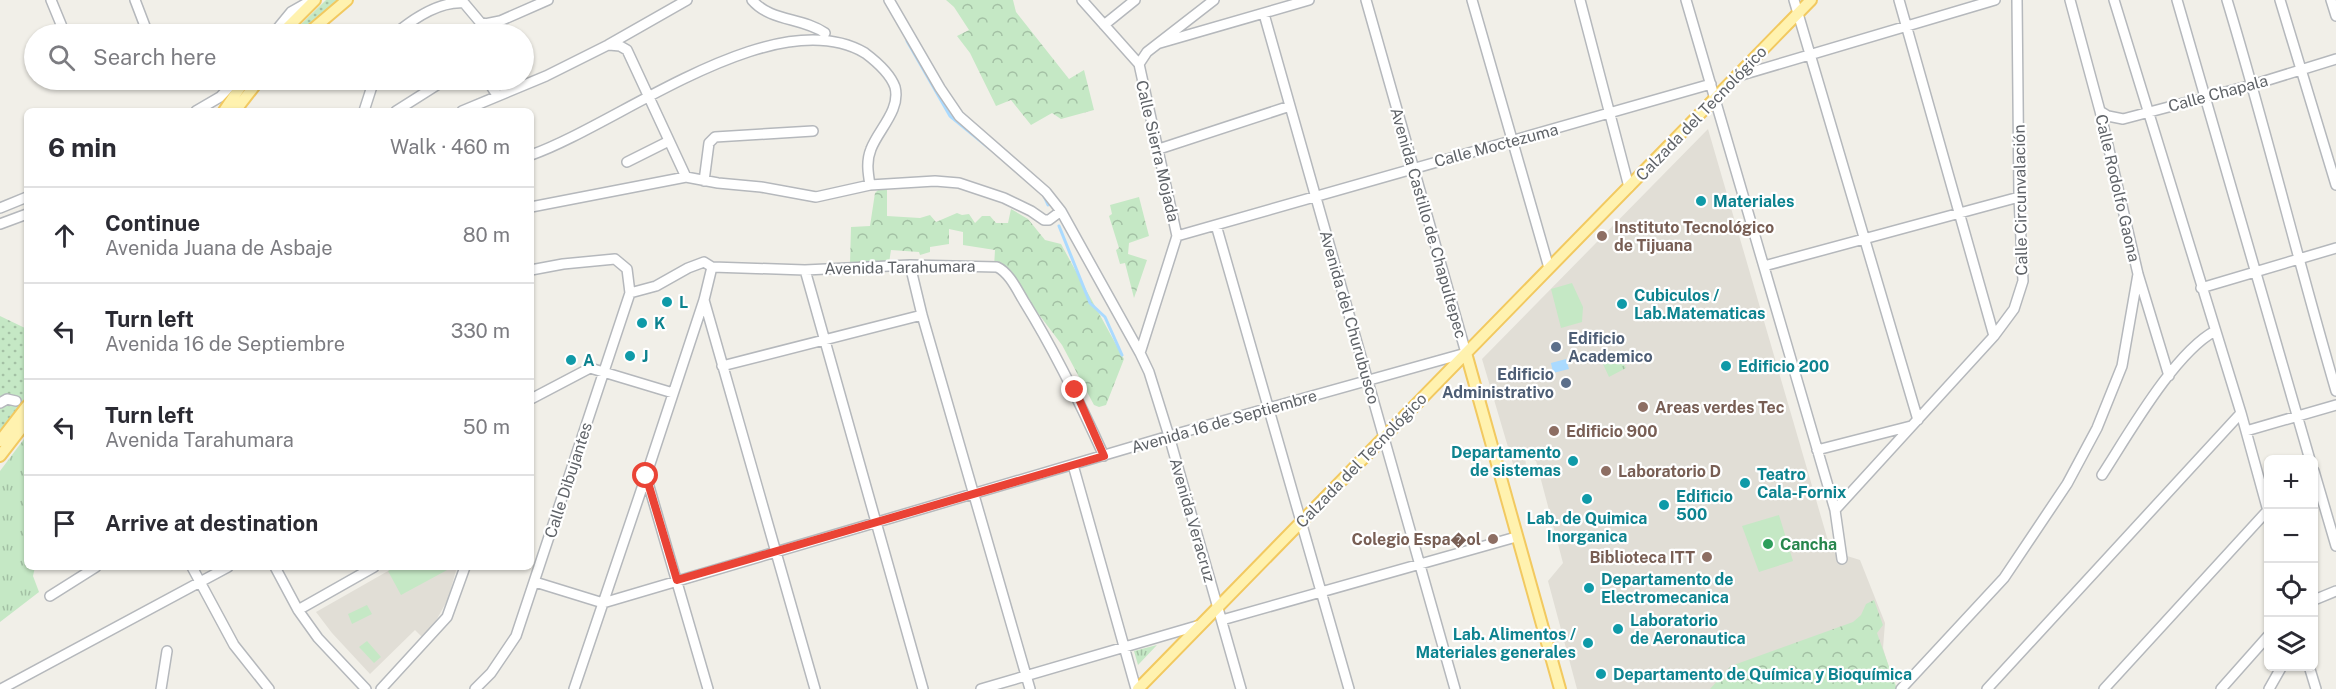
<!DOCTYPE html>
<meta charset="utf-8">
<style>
body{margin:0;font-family:"Public Sans",sans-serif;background:#f7f7f7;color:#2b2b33}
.controls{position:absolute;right:18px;bottom:18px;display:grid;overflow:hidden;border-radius:9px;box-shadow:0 2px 4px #0004}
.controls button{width:54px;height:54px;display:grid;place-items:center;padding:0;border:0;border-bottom:2px solid #e1e1e2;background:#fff;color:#2b2b33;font:30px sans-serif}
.stop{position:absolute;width:18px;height:18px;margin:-14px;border:4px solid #ea4335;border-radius:50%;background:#fff}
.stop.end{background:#ea4335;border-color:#fff;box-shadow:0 2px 6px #0008}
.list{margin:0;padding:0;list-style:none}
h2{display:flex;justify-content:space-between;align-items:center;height:78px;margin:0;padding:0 24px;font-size:26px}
h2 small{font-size:20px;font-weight:400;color:#7c7c81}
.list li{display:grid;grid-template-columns:39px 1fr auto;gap:18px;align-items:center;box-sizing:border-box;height:96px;padding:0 24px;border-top:2px solid #e1e1e2}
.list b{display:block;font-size:22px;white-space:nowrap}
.list p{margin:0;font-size:20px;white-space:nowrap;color:#7c7c81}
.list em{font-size:20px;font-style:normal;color:#7c7c81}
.icon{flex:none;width:33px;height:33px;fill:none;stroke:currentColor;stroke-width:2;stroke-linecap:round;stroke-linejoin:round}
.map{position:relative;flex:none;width:2336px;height:689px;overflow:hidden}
.search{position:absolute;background:#fff;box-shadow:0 2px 4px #0004;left:24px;top:24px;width:510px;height:66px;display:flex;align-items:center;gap:15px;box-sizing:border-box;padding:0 21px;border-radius:33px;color:#7c7c81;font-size:22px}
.panel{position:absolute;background:#fff;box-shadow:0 2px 4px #0004;left:24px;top:108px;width:510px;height:462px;border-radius:9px}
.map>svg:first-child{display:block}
.education{fill:#e1ded6}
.grass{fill:url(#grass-tufts)}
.forest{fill:url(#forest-crowns)}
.park{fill:url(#park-dots)}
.pitch{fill:#c5e8c5}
.water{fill:#aadaff}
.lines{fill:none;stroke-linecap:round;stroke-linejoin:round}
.stream{stroke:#aadaff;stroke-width:3}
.minor-casing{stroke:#b5b8bc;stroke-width:12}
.major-casing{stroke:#f2c960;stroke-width:14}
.minor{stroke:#fff;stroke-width:9}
.major{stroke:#fff2af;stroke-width:10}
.route{stroke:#ea4335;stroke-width:8}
.culture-dot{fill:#0f9aa8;stroke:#fff;stroke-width:2}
.education-dot{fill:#8d6e63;stroke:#fff;stroke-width:2}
.service-dot{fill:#5c6f8a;stroke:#fff;stroke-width:2}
.leisure-dot{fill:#2e9e5b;stroke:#fff;stroke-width:2}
.labels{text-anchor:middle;stroke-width:4.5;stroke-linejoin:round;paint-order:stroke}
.street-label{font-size:16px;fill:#5f6368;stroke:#fff}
.culture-label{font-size:16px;font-weight:bold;fill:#0d838f;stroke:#fff;text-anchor:start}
.education-label{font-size:16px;font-weight:bold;fill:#785e54;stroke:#fff;text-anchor:start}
.service-label{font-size:16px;font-weight:bold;fill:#4e5e75;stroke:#fff;text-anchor:start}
.leisure-label{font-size:16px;font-weight:bold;fill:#27864d;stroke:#fff;text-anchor:start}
</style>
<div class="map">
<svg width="2336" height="689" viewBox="0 0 2336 689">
<defs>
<pattern id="grass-tufts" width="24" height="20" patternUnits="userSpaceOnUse" patternTransform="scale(1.5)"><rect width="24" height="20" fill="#c5e8c5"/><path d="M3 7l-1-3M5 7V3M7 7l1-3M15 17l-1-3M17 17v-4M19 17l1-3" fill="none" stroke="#a3c0a4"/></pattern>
<pattern id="forest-crowns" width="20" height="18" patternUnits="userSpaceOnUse" patternTransform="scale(1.5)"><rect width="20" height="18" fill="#c5e8c5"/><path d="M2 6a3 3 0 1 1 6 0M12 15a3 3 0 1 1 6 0" fill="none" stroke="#a3c0a4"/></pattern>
<pattern id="park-dots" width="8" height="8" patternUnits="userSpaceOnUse" patternTransform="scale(1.5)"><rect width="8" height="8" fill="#c5e8c5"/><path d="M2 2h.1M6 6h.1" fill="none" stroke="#a3c0a4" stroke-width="1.8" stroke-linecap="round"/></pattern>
</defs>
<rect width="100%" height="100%" fill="#f1efe8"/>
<path class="education" d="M1708,129L1831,551L1860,560L1885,623L1883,648L1895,689H1577L1548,581L1563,563L1536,461L1525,455L1526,466L1513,464L1482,359Z
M395,567H457L448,599L433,626L422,637L415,630L370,674L332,633L316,612Z"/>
<path class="grass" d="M1621,357L1626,368L1609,377L1603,364Z
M27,435V567H35L33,576L39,592L0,622V471Z
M1157,645L1138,665L1134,651Z"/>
<path class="forest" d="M946,0H1013L1016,12L1069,79L1084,70L1094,110L1061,119L1052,113L1031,125L1011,100L996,106L970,53L957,36L969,30L954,7Z
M880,188L887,189V216L920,218L930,215L936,222L957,213L962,215L969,214L975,223L982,216H990L996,223H1008L1011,209L1028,219L1045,240L1061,244L1124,359L1106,405L1099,407L1094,405L1062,345L1034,308L994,267L995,250L963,245V232L949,229V244L930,247V252L920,255L919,252L891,250L889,263L850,264L851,227L870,226L875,193Z
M1139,197L1149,236L1129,243L1128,254L1147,260L1134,298L1125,263L1120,264L1116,250L1119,248L1109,216L1112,214L1110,205Z
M1874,600L1883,625L1877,633L1897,689H1710L1731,666L1853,622L1861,615L1866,604Z"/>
<path class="park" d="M326,0H340L300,34H291Z
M0,316L27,329V397L0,433Z"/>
<path class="pitch" d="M1572,283L1583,307L1582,322L1561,328L1551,289Z
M1779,515L1793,561L1759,572L1742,526Z
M396,567H449V569L401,595L388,571Z
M367,605L372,614L352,624L348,614Z
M367,641L381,657L374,663L359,647Z"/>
<path class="water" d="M1566,359L1569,369L1553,373L1551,363Z"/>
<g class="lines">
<path class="stream" d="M907,41L950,116L989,148
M1044,196L1048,205
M1059,226L1090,303L1105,317L1122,355"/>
<g class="minor-casing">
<path id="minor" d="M51,0L65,34
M135,0L148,34
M752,0C771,22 802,17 825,33
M889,0L940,88L959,116L1046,192L1061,211L1140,353L1149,372L1169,436L1241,689
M1082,0L1139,64L1177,236L1140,353
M1472,0L1549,268
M1580,0L1629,187
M1686,0L1835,510L1842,559
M1794,0L1918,420
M1899,0L1994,336
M2070,0L2100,111L2138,274L2169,376
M2114,0L2241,413L2268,511
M2177,0L2310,460
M2227,0C2266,129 2298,261 2336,391
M2280,0L2336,185
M2331,0L2336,16
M1264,14L1455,689
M1104,25L1135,0
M273,34L291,12L312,0
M395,34C413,19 439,1 464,3L480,22L485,24L500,21L548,0
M1160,43L1309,0
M609,45L620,46L627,50L686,177
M1139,64L1147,52L1214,0
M1735,77L1995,0
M487,80L497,95
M196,111L220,97L236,80
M364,111L374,80
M396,111L445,80
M462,111L546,76L608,45L687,0
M2100,111L2108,116L2123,119L2252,85L2336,59
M1159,149L1290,106
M531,155C619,124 774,0 865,53C877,62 890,73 895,87C901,110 878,130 871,149C866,161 868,173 870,185
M627,162L669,141
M704,181L709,143L715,137L813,131
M531,207L686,177L718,183L761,187L816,197L870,185L935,181L959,183L1004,198L1031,211L1044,220H1049L1061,211
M0,208L27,197
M0,224L27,214
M1216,225L1349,689
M1177,236L1711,84
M910,265L922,315L1030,689
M1764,266L2019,197
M805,270L923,689
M2201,288L2336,248
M630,293L656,286L688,268L704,262L712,267L805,270L910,265L997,267C1010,273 1018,292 1025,303C1056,353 1080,403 1104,456
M704,300L815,689
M722,366L922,315
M531,399L590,368L673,393
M0,403L7,399L16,401
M2246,431L2336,405
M1817,450L1911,426
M1073,465L1136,689
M2314,471L2336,546
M2102,475C2128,435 2174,353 2215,331
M646,476L708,689
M1835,510L1994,336L2014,309L2023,281L2019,197L2017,0
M192,567L234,645L269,689
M275,567L298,610L318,638L366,689
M535,582L603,603L1169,436L1466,353L1366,0
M50,596L96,567
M2314,600L2336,591
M298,610L374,567
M1222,620L1516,537
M2309,666L2316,689
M1,689L228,567
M161,689L167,651
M381,689L447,617L465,567
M475,689L491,673L516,636L630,293L627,269L615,259L563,264L531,270
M574,689L646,476L704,300L712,267
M981,689L1200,625
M1901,689L2004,578L2067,484L2097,428L2122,366L2138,274
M1987,689L2241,413
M2104,689L2268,510
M2221,689L2268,636
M2269,689L2282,666"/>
</g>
<g class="major-casing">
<path id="major" d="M281,34L315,0
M307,34L347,0
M224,111L245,80
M235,111L259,80
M1466,353L1560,689
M0,441L27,406
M0,456L27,421
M1138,689L1811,0"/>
</g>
<use href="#minor" class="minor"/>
<use href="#major" class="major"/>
</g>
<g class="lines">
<path class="route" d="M646,476L677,580L1104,456L1075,390"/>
</g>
<g class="culture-dot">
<circle cx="1701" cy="201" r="6"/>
<circle cx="667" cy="302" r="6"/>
<circle cx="1622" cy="304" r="6"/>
<circle cx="642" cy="323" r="6"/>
<circle cx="630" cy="356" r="6"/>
<circle cx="571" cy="360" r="6"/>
<circle cx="1726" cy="366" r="6"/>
<circle cx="1573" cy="461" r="6"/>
<circle cx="1745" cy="483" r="6"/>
<circle cx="1587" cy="499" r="6"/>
<circle cx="1664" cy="505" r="6"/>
<circle cx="1589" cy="588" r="6"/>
<circle cx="1618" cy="629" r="6"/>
<circle cx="1588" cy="643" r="6"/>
<circle cx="1601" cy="674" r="6"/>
</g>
<g class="education-dot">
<circle cx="1602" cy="236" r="6"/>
<circle cx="1643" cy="407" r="6"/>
<circle cx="1554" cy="431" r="6"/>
<circle cx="1606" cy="471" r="6"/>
<circle cx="1493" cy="539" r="6"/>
<circle cx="1707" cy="557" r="6"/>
</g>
<g class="service-dot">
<circle cx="1556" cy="347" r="6"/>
<circle cx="1566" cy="383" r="6"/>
</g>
<circle class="leisure-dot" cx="1768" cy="544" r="6"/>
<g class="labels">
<g class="street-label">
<text transform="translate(2218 93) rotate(-15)" y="6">Calle Chapala</text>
<text transform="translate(1701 113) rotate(-46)" y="6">Calzada del Tecnológico</text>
<text transform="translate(1496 145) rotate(-15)" y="6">Calle Moctezuma</text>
<text transform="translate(1158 151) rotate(77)" y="6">Calle Sierra Mojada</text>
<text transform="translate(2118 188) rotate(77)" y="6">Calle Rodolfo Gaona</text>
<text transform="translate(2020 200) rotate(-91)" y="6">Calle Circunvalación</text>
<text transform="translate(1429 223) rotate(74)" y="6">Avenida Castillo de Chapultepec</text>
<text transform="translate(900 267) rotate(-1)" y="6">Avenida Tarahumara</text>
<text transform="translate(1350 317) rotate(74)" y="6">Avenida del Churubusco</text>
<text transform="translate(1224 421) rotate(-16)" y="6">Avenida 16 de Septiembre</text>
<text transform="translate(1361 460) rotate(-46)" y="6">Calzada del Tecnológico</text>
<text transform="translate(568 480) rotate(-72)" y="6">Calle Dibujantes</text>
<text transform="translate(1193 520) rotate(74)" y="6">Avenida Veracruz</text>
</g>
<g class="culture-label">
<text x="1713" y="207">Materiales</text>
<text x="1634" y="301">Cubiculos /<tspan x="1634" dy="18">Lab.Matematicas</tspan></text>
<text x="679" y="308">L</text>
<text x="654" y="329">K</text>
<text x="642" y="362">J</text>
<text x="583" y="366">A</text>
<text x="1738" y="372">Edificio 200</text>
<text x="1561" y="458" text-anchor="end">Departamento<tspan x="1561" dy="18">de sistemas</tspan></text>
<text x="1757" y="480">Teatro<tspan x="1757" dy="18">Cala-Fornix</tspan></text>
<text x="1676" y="502">Edificio<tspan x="1676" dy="18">500</tspan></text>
<text x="1587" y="524" text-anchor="middle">Lab. de Quimica<tspan x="1587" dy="18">Inorganica</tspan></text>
<text x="1601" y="585">Departamento de<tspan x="1601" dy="18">Electromecanica</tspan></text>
<text x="1630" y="626">Laboratorio<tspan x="1630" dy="18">de Aeronautica</tspan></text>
<text x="1576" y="640" text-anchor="end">Lab. Alimentos /<tspan x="1576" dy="18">Materiales generales</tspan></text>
<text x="1613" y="680">Departamento de Química y Bioquímica</text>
</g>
<g class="education-label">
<text x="1614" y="233">Instituto Tecnológico<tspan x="1614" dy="18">de Tijuana</tspan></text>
<text x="1655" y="413">Areas verdes Tec</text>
<text x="1566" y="437">Edificio 900</text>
<text x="1618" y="477">Laboratorio D</text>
<text x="1481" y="545" text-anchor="end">Colegio Espa�ol</text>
<text x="1695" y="563" text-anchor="end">Biblioteca ITT</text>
</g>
<g class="service-label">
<text x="1568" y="344">Edificio<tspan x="1568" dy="18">Academico</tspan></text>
<text x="1554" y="380" text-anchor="end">Edificio<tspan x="1554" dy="18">Administrativo</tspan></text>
</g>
<g class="leisure-label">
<text x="1780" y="550">Cancha</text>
</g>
</g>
</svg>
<div class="controls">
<button>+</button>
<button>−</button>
<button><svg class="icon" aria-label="locate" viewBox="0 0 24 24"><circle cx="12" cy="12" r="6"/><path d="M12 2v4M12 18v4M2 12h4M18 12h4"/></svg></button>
<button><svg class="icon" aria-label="layers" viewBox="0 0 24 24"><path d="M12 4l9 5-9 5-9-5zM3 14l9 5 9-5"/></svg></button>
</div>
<div class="stop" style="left:646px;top:476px"></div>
<div class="stop end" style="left:1075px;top:390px"></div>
<div class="search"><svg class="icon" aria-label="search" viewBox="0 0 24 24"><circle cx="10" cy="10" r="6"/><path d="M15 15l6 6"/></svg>Search here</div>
<section class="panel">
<h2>6 min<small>Walk · 460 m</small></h2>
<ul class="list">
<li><svg class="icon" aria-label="ahead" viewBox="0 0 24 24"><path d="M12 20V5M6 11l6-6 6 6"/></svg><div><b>Continue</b><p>Avenida Juana de Asbaje</p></div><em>80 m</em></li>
<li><svg class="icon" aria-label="left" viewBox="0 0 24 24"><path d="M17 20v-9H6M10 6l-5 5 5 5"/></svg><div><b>Turn left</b><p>Avenida 16 de Septiembre</p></div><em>330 m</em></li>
<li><svg class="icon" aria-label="left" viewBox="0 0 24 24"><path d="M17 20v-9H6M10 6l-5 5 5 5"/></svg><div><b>Turn left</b><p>Avenida Tarahumara</p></div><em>50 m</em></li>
<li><svg class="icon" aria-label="arrive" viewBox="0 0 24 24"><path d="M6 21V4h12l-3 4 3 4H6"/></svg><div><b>Arrive at destination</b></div></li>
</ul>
</section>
</div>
